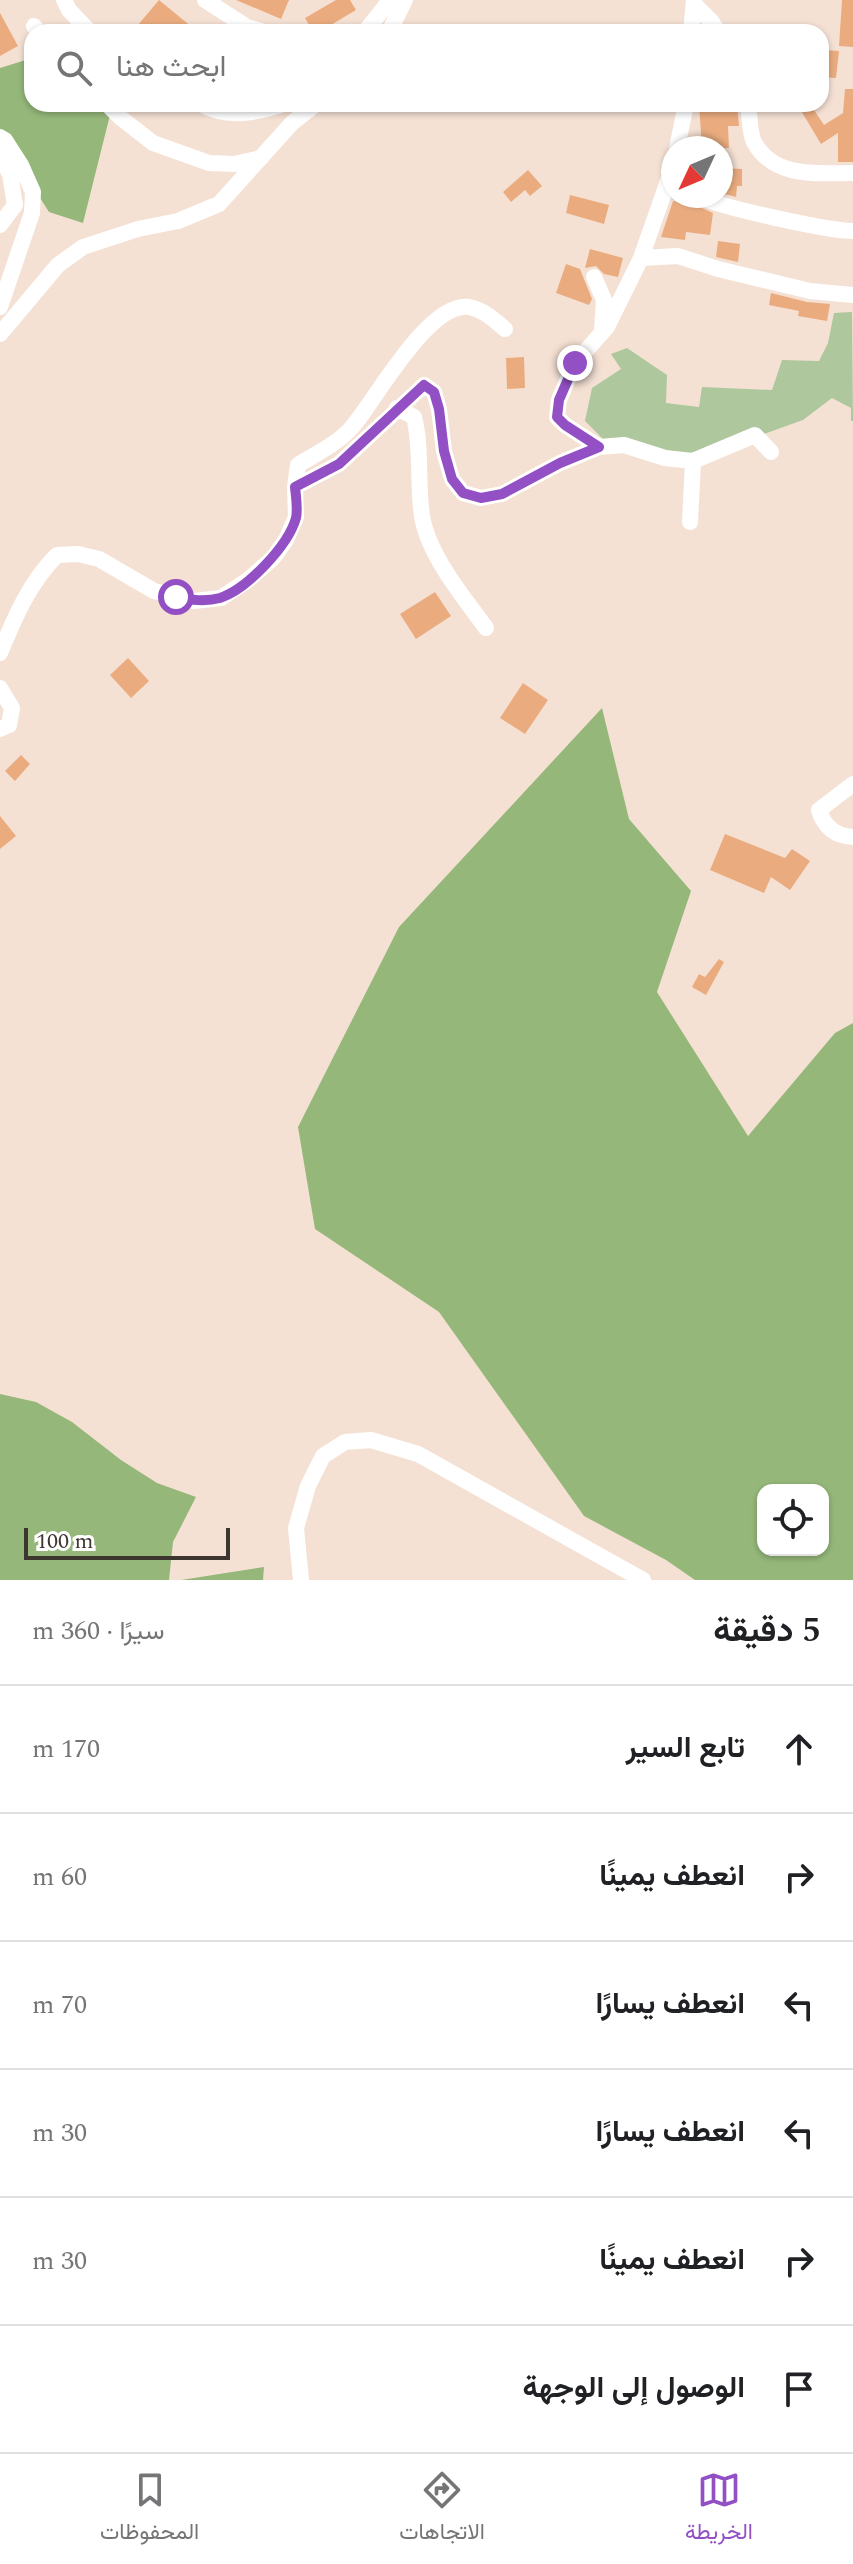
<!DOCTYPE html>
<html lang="ar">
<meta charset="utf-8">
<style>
body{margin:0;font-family:Spectral,Vazirmatn,serif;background:#f2f2f2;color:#202124;direction:rtl}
.controls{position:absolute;right:24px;bottom:24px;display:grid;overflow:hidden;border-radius:16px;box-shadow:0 2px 6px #0004}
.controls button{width:72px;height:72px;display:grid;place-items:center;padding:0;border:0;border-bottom:2px solid #e0e0e0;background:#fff;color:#202124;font:40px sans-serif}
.compass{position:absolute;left:661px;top:136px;width:72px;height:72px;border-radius:50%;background:#fff;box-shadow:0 2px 6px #0004;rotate:226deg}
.scale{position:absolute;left:24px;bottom:20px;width:206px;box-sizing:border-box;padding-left:8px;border:4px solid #3d3530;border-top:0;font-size:22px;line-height:28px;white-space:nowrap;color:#3d3530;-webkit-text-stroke:6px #fff;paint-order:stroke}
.stop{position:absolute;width:24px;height:24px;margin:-18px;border:6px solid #9350c5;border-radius:50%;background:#fff}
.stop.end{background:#9350c5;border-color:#fff;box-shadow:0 2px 8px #0008}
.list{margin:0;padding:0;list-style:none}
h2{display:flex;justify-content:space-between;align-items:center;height:104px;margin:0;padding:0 32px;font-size:34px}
h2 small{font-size:26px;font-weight:400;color:#757577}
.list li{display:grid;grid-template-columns:52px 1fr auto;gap:24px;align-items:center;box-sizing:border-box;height:128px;padding:0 32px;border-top:2px solid #e0e0e0}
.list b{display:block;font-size:30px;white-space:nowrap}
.list em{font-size:26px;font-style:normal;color:#757577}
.icon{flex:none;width:44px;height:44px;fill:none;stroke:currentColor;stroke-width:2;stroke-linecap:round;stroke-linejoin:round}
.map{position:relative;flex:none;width:853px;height:1580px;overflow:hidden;direction:ltr}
.search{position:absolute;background:#fff;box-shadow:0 2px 6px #0004;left:24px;right:24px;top:24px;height:88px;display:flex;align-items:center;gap:20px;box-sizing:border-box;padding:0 28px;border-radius:24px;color:#757577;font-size:30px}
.sheet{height:872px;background:#fff}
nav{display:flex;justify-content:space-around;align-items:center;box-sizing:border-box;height:112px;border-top:2px solid #e0e0e0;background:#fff;font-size:22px;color:#757577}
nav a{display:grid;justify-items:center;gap:4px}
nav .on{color:#9350c5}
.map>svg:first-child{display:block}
.green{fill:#aec79c}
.forest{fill:#95b87a;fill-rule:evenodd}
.building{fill:#eaac7f}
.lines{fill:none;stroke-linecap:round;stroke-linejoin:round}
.minor{stroke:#fff;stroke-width:16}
.route{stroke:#9350c5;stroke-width:10}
</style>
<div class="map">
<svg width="853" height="1580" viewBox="0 0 853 1580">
<rect width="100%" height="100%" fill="#f5e1d4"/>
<path class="green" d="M852,312L853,421H851V408L832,398L803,420L747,440L687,468L611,447L585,421L592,388L621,369L611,354L627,348L667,375L666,403L699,407L702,387L772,390L782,360L819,361L828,343L834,313Z"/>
<path class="forest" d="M32,58V104H98L110,115L83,223L49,212L0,135V68Z
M602,708L629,819L691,891L657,992L748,1136L835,1033L853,1023V1580H695L666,1560L584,1516L439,1312L315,1229L298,1127L399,927ZM823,1490V1550H763V1490Z
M0,1394L36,1402L72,1422L121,1460L157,1483L196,1497L173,1542L169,1580H0Z
M264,1567L263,1580H181Z"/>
<path class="building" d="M159,0L198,32H132Z
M236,0H289L281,19Z
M336,0H350L356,10L319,32H313L305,18Z
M842,0H853V47L839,46Z
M0,13L18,46L0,56Z
M824,50L839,51L836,78L822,77Z
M845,89H853V162H838V133L821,144L797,104H810L824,125L843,113Z
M699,104H737L739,126H728L729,148H702Z
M721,168L742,169V186H737L736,197L721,193Z
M528,170L542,186L530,196L525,190L511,202L503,192Z
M570,195L609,205L604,224L566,213Z
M673,201L691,203L713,213L710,235L686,232L685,240L661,237Z
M718,241L740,244L738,262L716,257Z
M590,249L623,258L618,277L604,274L596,266L585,268Z
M566,264L580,269L592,299L589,305L556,293Z
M771,293L807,302L830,304L827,321L798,316L799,311L769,305Z
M524,357L525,388L507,389L506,358Z
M435,592L451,616L416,639L400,614Z
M128,658L149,681L131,698L110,675Z
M523,683L548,700L525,734L500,718Z
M21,755L30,764L15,781L5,771Z
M0,816L16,836L0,849Z
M725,834L785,858L792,849L810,861L790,890L771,877L764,893L710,870Z
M719,959L724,962L706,995L692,987L699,974L705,977Z"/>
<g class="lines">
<path class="minor" d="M64,0L69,10L90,32
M205,0L247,27L264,32
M694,4L712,22L718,32
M34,26L38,32
M365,32L390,0
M389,32L405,0
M691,32L694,0
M107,104L121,118L153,143L209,163L234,164L261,158
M201,104C227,119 257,113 284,104
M748,104C750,115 749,132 754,142C774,179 818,173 853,173
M0,137L5,140L21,165L33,192L32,213L0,307
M677,148L686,104
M0,156L10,174L15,205L0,225
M699,196C717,207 830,231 853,231
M641,258L678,256L718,269L810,291L853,295
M594,277L604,300L602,329
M0,334L58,265L83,247L138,229L178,221L219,204L292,123L316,104
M397,408L414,417C422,449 417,483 422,516C428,555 463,596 486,628
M599,447L565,425L557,417L559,400L575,363L607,327L641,258L673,167
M295,487L339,464L424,385L434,392L439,409L444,451L452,479L463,493L481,498L502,494L560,463L599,447L624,445L665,458L693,461L755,435L771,452
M690,522L693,461
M0,653C15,617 29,583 57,555L78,554L99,559L154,591L194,601L221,598L248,580L273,558L286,540L296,517L295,487L298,465C317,453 339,443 353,426C376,399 429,301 469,307C484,310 493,319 505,329
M0,688L12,708L9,725L0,729
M853,784L819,810C824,827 835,836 853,837
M301,1580L296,1528L308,1486L323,1456L345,1442L371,1440L418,1454L643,1580"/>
</g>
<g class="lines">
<path class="route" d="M176,597C191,600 205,602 220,598C247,589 288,546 296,518C298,509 296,497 295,487L339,464L424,385L434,392L439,409L444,451L452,479L463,493L481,498L502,494L560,463L599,447L565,425L557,417L559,400L575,363"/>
</g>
</svg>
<div class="controls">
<button><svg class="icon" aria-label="locate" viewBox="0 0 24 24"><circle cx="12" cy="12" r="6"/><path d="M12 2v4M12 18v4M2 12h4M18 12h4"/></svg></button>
</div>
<svg class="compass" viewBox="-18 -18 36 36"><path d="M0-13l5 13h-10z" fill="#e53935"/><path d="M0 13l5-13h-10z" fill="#757577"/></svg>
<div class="scale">100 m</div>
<div class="stop" style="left:176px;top:597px"></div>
<div class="stop end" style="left:575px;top:363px"></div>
<div class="search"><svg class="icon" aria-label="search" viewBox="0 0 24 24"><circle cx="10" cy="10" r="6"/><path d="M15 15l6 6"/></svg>ابحث هنا</div>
</div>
<section class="sheet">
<h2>5 دقيقة<small>سيرًا · 360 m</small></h2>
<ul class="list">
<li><svg class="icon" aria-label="ahead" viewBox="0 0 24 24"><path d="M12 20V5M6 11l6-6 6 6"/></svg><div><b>تابع السير</b></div><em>170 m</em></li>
<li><svg class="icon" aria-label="right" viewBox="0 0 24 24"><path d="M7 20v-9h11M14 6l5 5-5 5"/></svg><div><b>انعطف يمينًا</b></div><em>60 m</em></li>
<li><svg class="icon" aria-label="left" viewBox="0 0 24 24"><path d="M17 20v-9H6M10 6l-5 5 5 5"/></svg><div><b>انعطف يسارًا</b></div><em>70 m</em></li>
<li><svg class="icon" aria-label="left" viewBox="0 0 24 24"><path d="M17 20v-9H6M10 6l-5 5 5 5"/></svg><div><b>انعطف يسارًا</b></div><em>30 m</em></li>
<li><svg class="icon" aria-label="right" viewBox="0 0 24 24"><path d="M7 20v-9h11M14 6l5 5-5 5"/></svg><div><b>انعطف يمينًا</b></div><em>30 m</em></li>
<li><svg class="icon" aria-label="arrive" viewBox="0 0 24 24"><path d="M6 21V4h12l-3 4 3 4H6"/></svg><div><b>الوصول إلى الوجهة</b></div></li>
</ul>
</section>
<nav>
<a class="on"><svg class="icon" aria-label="map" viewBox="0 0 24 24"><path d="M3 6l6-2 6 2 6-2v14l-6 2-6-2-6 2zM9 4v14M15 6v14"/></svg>الخريطة</a>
<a><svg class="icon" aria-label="directions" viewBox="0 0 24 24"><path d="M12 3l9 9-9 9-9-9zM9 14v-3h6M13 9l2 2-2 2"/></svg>الاتجاهات</a>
<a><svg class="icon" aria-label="saved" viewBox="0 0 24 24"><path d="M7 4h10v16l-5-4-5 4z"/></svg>المحفوظات</a>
</nav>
